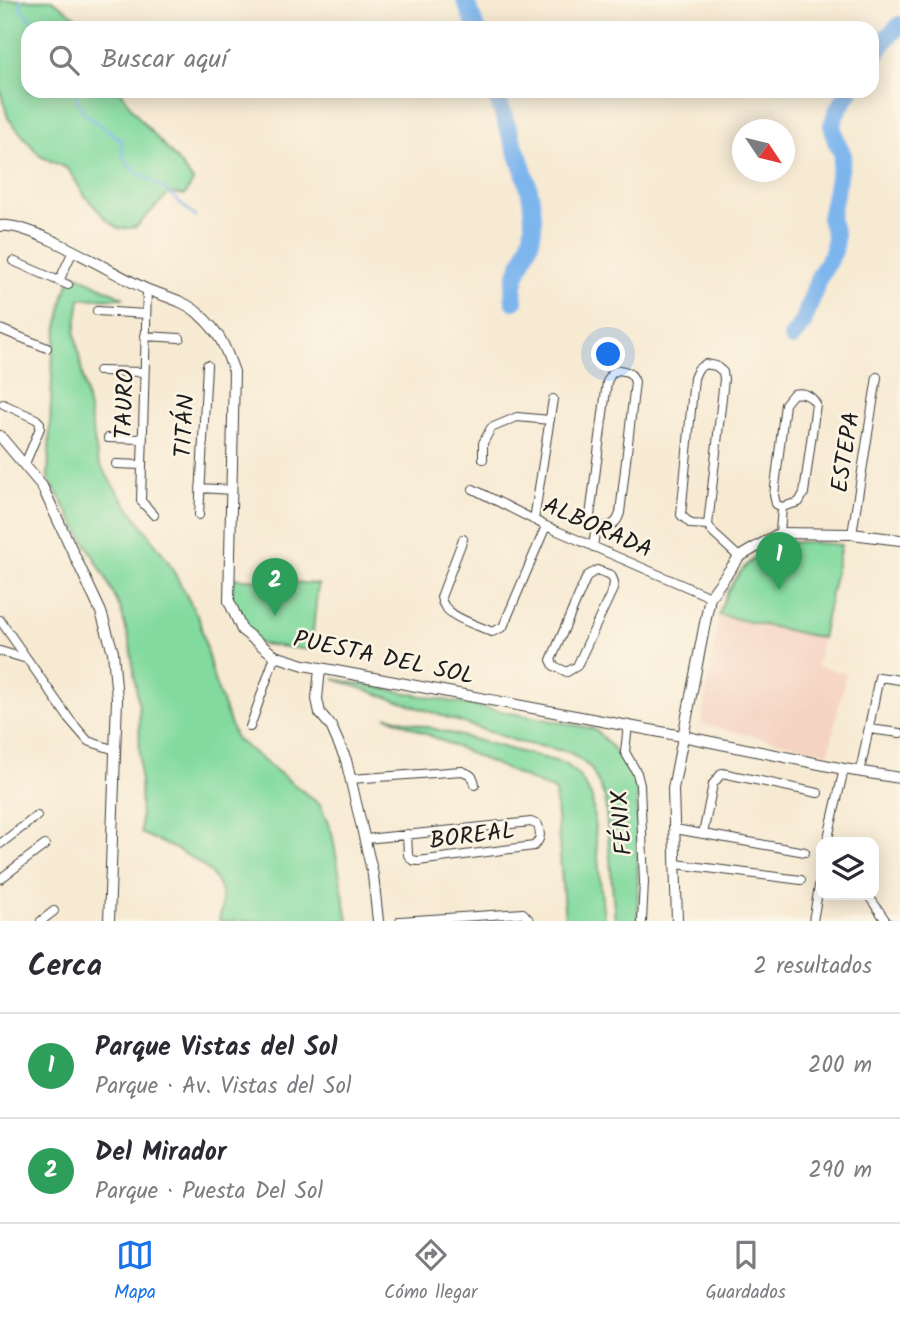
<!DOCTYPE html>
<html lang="es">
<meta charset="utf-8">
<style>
body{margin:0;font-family:Kalam,sans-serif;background:#f7f7f7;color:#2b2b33}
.controls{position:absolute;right:21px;bottom:21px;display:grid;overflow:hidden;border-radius:14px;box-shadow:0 4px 18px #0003}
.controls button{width:63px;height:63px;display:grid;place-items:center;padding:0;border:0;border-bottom:2px solid #e1e1e2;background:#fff;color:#2b2b33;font:35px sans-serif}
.compass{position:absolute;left:732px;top:119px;width:63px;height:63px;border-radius:50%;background:#fff;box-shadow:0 4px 18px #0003;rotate:125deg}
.you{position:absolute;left:609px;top:355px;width:24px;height:24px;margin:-18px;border:5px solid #fff;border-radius:50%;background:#1a73e8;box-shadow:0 0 0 10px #1a73e833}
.badge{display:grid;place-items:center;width:46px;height:46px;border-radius:50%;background:#1a73e8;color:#fff;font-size:23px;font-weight:700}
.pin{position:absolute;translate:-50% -58px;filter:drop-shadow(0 2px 4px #0008)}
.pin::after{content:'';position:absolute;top:37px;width:24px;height:21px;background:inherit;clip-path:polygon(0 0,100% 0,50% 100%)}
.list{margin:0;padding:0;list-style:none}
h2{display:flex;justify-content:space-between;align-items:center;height:91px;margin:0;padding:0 28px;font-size:30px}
h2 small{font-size:23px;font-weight:400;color:#7c7c81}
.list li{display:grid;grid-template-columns:46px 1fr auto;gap:21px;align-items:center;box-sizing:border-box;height:105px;padding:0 28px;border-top:2px solid #e1e1e2}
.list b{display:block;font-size:26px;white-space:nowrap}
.list p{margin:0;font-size:23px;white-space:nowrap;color:#7c7c81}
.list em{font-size:23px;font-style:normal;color:#7c7c81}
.icon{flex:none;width:38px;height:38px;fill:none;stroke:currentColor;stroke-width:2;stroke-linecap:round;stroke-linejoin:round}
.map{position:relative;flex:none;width:900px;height:921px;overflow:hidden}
.search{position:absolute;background:#fff;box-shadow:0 4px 18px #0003;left:21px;right:21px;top:21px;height:77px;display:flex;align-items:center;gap:18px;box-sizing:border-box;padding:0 24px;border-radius:21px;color:#7c7c81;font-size:26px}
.sheet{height:301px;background:#fff}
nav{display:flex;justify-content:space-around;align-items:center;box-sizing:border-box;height:98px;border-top:2px solid #e1e1e2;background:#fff;font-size:19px;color:#7c7c81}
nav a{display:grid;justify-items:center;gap:4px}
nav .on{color:#1a73e8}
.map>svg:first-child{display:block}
.built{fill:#f5d3c2}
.green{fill:#82da9f;stroke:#4f7b5e;stroke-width:2}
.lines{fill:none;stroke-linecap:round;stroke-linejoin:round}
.stream{stroke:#7db5ed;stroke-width:2.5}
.river{stroke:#7db5ed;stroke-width:18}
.minor-casing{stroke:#3d3b37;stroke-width:10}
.tertiary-casing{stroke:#3d3b37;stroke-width:12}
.minor{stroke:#fff;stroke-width:8}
.tertiary{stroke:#fff;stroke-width:10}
.labels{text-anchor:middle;stroke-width:5;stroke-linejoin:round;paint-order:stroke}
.street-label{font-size:24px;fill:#1c1c1c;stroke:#fcf5e5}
</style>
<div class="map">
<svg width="900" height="921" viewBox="0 0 900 921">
<rect width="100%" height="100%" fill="#fcf5e5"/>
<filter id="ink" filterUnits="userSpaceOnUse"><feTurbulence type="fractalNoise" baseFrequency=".0143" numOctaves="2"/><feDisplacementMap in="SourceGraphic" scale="14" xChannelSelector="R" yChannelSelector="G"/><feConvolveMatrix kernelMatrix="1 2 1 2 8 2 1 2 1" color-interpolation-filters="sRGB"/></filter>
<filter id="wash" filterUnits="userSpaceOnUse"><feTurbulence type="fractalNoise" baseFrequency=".00686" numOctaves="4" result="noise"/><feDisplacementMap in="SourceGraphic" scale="28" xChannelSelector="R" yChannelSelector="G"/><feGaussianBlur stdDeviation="1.57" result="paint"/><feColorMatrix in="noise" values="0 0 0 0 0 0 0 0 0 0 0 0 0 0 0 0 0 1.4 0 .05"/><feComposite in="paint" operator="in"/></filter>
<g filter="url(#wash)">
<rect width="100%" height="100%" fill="#f7ead3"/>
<path class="built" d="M719,615L822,638L817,666L846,673L829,753L701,724Z"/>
<path class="green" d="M0,0H52L75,16L85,28H28V91H121C139,125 172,149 193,181L185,195L169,193L136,227L119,229L106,219L85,196L68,169L40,156L8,118L0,89Z
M73,273L124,298L80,299L75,333L98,461L112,484L168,561L199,619L214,680L236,739L320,805L332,833L348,921H219C220,914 223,906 222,899C219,862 169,847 141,833L139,708L130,644L121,610L106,578L48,478L53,352L64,296Z
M807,542L841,545L822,638L719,615C727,584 747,556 779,545C787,542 798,542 807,542Z
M229,578L318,584L311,650L260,644L242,630L229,601Z
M334,679L594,729C613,746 628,765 637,789L638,921H615L605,797L591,768L569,752L519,742Z
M386,716L566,764L581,778L592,798L604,921H565L555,791Z"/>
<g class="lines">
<path class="stream" d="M21,0V10L40,28
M74,91L84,113L121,140L123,155L131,168L163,188L196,217"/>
<path class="river" d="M465,0L476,28
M872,59L887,38L900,25
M496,91C507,137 535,179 533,227C532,253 509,275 514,301
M792,337L803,323L819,277L834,251L835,234L830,218L843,155L836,141L832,125L838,109L850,91"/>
</g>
</g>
<g filter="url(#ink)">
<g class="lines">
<g class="minor-casing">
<path id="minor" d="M13,261L68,285
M59,281L73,251
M147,289L141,501L154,515
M97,311L146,314
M0,329L47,348
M145,336L180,338
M618,370C628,371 632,373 635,382L620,513C616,528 605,528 592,524L590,516L607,382L611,374Z
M99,371L144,372
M3,404L36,419L40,423V428L25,464
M108,438L142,439
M483,459V443L491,428L517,417L550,420
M116,464L142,465
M200,488L232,490
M473,489L546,526L710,597
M199,515L207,365
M534,520L553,399
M708,525L691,524L681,515L694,378L698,369L705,364L716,366L723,372L724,379L708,525L714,534L739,557
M780,533L782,507L799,502L804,493L816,404C811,395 803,392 793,394L785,404L774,495L776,504L782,507
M852,534L877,377
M463,539L441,597C443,617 476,624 492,632L503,627L546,526
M593,547L596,526
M597,570L611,575L614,582L613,589L577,666L567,672L554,666L551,660L587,576Z
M0,620L70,720L88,741L115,750
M0,651L27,659
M628,725L625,752L637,773L640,785L644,882L642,921
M250,727L275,656
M869,729L900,733
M860,772L879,677L900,680
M351,779L462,771C470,774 474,776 475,785
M675,829L805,852
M703,834L713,784L722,773L818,793
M366,839L531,822L538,825C541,834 541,839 534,846L418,861L412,860L408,855L407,834
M827,842L844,769
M0,844L37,816
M676,864L801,880
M0,879L45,845
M868,895L886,921
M41,921L54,911
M400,921L523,913L530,921
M813,921L821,875"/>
</g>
<g class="tertiary-casing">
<path id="tertiary" d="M0,226C30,221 115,275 146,289C163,296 186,301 199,314C220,333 225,346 234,372L229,601L242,630L275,656L304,665L682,736L844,769L900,778
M0,436L42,486L101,612L113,652L117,699L109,921
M320,669L317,699L320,713L331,726L346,760L373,875L378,921
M677,921L673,789L710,597L739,557L780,533L852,534L900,540"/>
</g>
<use href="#minor" class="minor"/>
<use href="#tertiary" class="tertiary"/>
</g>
</g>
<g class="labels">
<g class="street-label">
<text transform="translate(124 404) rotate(-88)" y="8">TAURO</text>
<text transform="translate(184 426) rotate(-87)" y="8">TITÁN</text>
<text transform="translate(845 452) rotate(-81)" y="8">ESTEPA</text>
<text transform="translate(598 527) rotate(24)" y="8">ALBORADA</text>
<text transform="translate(384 657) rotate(12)" y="8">PUESTA DEL SOL</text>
<text transform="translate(621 823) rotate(-94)" y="8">FÉNIX</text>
<text transform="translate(472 835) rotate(-7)" y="8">BOREAL</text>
</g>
</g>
</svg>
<div class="controls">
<button><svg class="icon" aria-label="layers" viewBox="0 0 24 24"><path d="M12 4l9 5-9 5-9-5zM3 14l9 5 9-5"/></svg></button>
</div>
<svg class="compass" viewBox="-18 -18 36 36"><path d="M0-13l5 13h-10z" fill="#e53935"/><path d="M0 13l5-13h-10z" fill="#7c7c81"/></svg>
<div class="you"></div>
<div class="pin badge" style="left:779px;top:590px;background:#2e9e5b">1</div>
<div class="pin badge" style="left:275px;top:616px;background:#2e9e5b">2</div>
<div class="search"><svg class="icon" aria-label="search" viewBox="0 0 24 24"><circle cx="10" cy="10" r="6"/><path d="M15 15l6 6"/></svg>Buscar aquí</div>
</div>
<section class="sheet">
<h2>Cerca<small>2 resultados</small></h2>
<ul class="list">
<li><span class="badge" style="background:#2e9e5b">1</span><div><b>Parque Vistas del Sol</b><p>Parque · Av. Vistas del Sol</p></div><em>200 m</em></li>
<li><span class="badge" style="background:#2e9e5b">2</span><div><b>Del Mirador</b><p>Parque · Puesta Del Sol</p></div><em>290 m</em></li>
</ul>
</section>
<nav>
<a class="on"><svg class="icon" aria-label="map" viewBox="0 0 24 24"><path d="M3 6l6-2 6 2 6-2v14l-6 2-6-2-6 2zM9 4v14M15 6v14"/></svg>Mapa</a>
<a><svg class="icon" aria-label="directions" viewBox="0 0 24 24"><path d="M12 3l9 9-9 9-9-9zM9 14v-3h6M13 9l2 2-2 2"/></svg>Cómo llegar</a>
<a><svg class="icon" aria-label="saved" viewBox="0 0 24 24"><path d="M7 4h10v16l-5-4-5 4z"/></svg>Guardados</a>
</nav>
